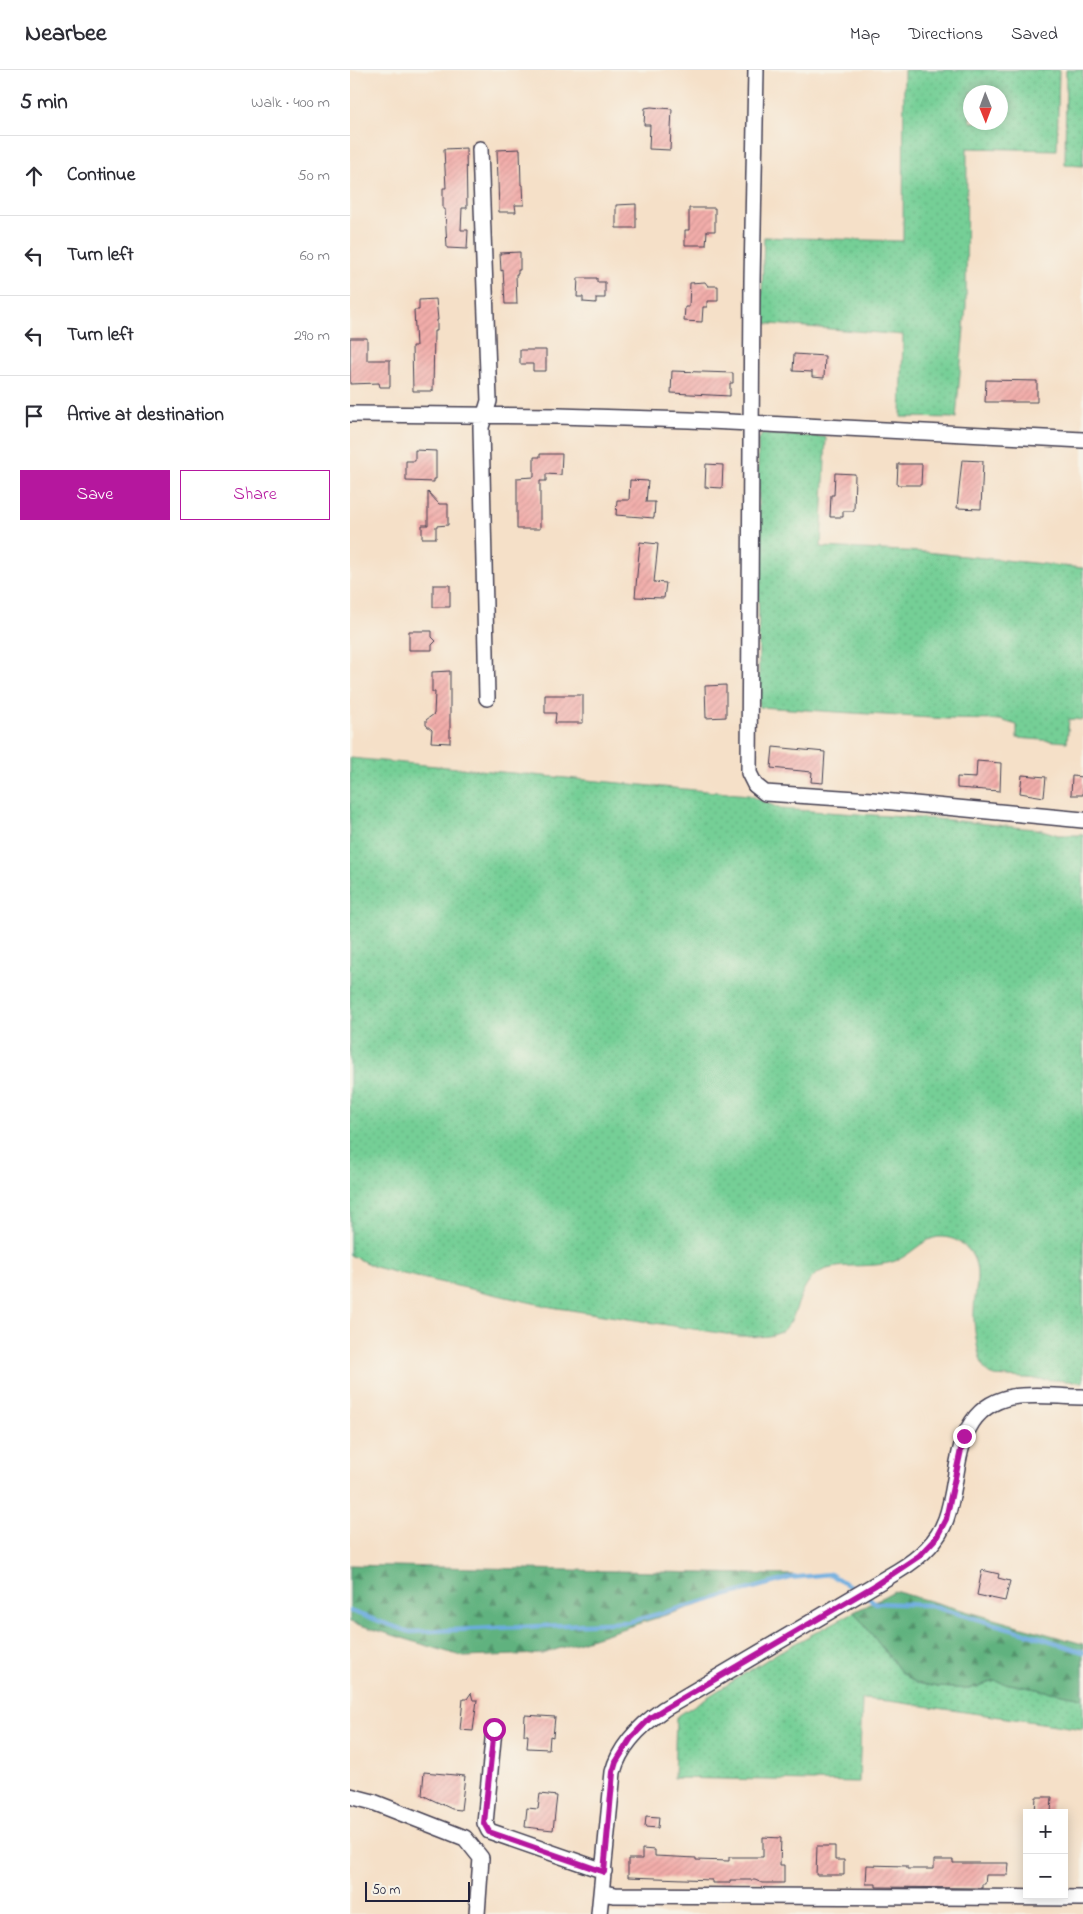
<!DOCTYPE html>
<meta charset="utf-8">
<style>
body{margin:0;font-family:"Indie Flower",sans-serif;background:#f7f7f7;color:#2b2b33}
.controls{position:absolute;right:15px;bottom:15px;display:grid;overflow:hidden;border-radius:0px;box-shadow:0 2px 12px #0003}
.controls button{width:45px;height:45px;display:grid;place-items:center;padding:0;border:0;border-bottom:1px solid #e1e1e2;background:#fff;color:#2b2b33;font:25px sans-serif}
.compass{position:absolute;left:613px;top:15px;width:45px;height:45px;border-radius:50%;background:#fff;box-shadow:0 2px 12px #0003;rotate:179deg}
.scale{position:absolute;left:15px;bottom:12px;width:105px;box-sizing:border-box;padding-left:5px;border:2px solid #22223b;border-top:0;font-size:14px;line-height:18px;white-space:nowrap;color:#22223b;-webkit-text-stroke:4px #f7f3e8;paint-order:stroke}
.stop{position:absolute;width:15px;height:15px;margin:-11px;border:4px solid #b5179e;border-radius:50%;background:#fff}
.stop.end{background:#b5179e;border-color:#fff;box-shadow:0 1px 5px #0008}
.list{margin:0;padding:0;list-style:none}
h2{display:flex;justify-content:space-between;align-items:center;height:65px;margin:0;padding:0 20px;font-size:21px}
h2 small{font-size:16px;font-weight:400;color:#7c7c81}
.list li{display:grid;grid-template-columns:32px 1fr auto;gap:15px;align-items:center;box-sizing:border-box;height:80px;padding:0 20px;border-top:1px solid #e1e1e2}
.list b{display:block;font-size:19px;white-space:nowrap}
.list em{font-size:16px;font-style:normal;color:#7c7c81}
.actions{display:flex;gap:10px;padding:15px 20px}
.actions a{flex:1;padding:11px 0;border:1px solid #b5179e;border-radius:0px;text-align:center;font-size:18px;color:#b5179e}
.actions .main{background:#b5179e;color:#fff}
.icon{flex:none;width:28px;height:28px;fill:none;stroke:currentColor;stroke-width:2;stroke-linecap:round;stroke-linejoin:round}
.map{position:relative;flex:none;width:733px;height:1844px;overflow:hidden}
header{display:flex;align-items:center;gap:30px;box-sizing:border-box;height:70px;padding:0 25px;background:#fff;border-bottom:1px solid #e1e1e2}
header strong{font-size:24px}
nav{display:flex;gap:28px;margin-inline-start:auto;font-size:18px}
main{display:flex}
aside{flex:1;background:#fff}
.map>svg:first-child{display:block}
.grass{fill:url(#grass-dots);stroke:#4c7868;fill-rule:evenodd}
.forest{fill:url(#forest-firs);stroke:#416a5d}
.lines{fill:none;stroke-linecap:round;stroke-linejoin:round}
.stream{stroke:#6cacdf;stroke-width:4.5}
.building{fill:url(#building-hatch)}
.minor-casing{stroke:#423e50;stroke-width:18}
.minor{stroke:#fff;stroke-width:15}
.route{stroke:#b5179e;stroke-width:6}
</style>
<header>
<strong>Nearbee</strong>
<nav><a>Map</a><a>Directions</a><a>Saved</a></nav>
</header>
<main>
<aside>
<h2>5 min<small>Walk · 400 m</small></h2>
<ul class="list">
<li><svg class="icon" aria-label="ahead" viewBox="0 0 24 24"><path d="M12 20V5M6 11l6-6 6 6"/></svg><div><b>Continue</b></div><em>50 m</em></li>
<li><svg class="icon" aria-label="left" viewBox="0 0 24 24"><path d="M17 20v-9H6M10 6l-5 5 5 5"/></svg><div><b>Turn left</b></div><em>60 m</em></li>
<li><svg class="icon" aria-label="left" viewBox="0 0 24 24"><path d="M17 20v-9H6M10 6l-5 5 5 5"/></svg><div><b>Turn left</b></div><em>290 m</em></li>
<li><svg class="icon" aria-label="arrive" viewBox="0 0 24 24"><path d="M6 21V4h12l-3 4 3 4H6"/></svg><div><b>Arrive at destination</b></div></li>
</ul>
<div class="actions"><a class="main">Save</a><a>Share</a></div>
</aside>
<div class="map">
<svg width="733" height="1844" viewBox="0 0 733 1844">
<defs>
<pattern id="grass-dots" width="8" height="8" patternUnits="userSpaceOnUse" patternTransform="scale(1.25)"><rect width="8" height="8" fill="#75cf96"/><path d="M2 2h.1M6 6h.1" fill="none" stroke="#65b182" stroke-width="1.8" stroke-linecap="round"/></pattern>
<pattern id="forest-firs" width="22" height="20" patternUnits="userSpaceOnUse" patternTransform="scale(1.25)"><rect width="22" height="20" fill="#60b27f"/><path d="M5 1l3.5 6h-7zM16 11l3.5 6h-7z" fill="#4f9069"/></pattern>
<pattern id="building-hatch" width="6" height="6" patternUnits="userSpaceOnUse" patternTransform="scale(1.25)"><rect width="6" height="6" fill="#f2adaa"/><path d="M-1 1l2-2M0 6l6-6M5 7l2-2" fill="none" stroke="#cf9593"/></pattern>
</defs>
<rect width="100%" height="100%" fill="#f7f3e8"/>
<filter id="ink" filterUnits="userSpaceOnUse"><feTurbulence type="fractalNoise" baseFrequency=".02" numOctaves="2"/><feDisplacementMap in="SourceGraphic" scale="10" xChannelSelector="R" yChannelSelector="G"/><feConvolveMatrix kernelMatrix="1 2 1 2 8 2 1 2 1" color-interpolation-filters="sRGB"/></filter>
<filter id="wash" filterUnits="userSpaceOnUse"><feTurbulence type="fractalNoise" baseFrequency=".0096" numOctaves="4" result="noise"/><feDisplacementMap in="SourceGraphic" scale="20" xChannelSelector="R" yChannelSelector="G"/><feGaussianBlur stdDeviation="1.12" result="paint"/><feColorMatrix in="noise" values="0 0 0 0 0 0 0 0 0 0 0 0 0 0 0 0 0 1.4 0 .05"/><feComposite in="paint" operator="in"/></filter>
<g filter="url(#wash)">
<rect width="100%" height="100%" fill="#f5e0c8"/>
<path class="grass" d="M554,0H709L707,80L617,78L616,236L606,348L551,347L553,265L409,253L412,222L414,167L553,171ZM620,22H650V52H620Z
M716,0H733V96L715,95Z
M412,364L476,367L471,477L575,482L733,498V650L719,649L717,672L667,668V655L650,650L597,649L409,637L408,371Z
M0,688L399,725L431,739L600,750L692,760L708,765H733V1312L644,1306C644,1306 638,1304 638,1303C628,1296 623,1254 624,1241C624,1230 627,1219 627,1207C628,1184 612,1166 588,1167C572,1169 560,1186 545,1191C520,1200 487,1191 468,1203C443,1219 451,1258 423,1265C412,1268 400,1266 389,1266L201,1237L40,1201L25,1197L0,1185Z
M504,1542L552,1603L567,1613L588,1617L619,1619L644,1611L733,1628V1659L539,1631L512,1629L509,1712L324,1708L326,1647L429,1582Z"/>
<path class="forest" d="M0,1495L443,1505L192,1584L114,1587L0,1552Z
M544,1521L733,1574V1628L644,1611L619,1619L588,1617L567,1613L552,1603L504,1542Z"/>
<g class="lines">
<path class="stream" d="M0,1541L60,1562L279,1552L440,1508L480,1504L526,1533L577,1535L683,1565L733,1582"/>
</g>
<g id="blocks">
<path class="building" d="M301,37L322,39L320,80L299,79L300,55H294L295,38Z
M116,78L117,138H112L111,160H118L117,179L97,178L95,139H93V118H96L94,79Z
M170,79L171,115H173L174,135H165L166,142H149L147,80Z
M286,134V158H266V135Z
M339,138H365V161H357L356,175H335V160H339Z
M170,182V200H168V204H166L167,234H155L153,200L151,201L150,183Z
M228,208H247V212H255V228H246V233L233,232V227H227Z
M355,212L358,216H368V231H357V237H353L352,252L334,251L335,237H339L340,213Z
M86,229L88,250H87V261H84L83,321H63L62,276H66L64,240H69V230Z
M0,268H17V290H40V317H30L29,313L0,314Z
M170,280H196V301H183V294H170Z
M444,284L475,286L474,308L462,307V302L443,301Z
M322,301L383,303V313H380V326L321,323Z
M636,310L687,311V332H635Z
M65,380L86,381V409H84V412L56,411V391H65Z
M190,384H212L211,405L196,404V411H190V459H167V408L184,407V387H190Z
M612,390L633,391L631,439L607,438Z
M356,394L373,395L372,418L355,417Z
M548,394H572L571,415H547Z
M485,403L505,404L504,441H493V447H480L481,425H484Z
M280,410L298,411L296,432H305L304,448L266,445L267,430H279Z
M78,422L89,434H98V455L86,456V468H72V455H78Z
M290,472L308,474L304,512L316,513L314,528L285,527Z
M83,515H100V537H83Z
M59,561H82V567L86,571L82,575V580H59Z
M100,601V673L81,672L82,660L76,655V650L84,644L85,622H82V602Z
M376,615V647L356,648L355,616Z
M195,625H233V653H205L206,643H195Z
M423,677L475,682L473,713L461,712L462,702L421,698Z
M627,691L651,693L650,721L607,718V707L626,708Z
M672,705L696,707L694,727L670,723Z
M722,706L733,707V725H721Z
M632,1500L649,1504L648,1508L660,1511L655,1531L627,1525Z
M121,1623L123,1630H127L123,1661L110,1660L113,1629H117Z
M175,1645L205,1647L203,1667L200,1666L199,1679L177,1678L178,1665H174Z
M74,1702L115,1706L111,1740L102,1739L72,1725Z
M190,1724L207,1726L203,1760L175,1757L177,1738L188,1739Z
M686,1727H702L701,1743H685Z
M296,1746L309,1747L308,1758L295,1757Z
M413,1767L431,1768L430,1795H434V1813H412L405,1810H380V1813H362V1810L278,1807V1789H292V1779L305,1780V1786L346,1788V1790L379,1791V1787H413Z
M467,1776H485V1790H494V1805H466Z
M584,1790H603V1793H659L658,1805H636L635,1814H632V1818L526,1817V1814H516L517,1795L557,1796V1799H584Z"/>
</g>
</g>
<g filter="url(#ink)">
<use href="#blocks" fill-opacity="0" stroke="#423e50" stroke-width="1"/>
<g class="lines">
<g class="minor-casing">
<path id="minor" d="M406,0L402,211L399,703L405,715L415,723L522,730L733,750
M130,79L139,331L131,357L137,628
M0,344L208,346L339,350L733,370
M144,1659L135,1753L139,1761L254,1801
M0,1726L23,1732L115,1768L131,1788L127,1844
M252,1823L265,1825L733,1828
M249,1844L263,1702C270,1675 291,1655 314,1639L548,1501C568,1489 588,1472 596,1449C612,1405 600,1340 661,1327C684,1323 710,1327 733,1327"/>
</g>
<use href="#minor" class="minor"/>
</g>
</g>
<g class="lines" filter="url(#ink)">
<path class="route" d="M144,1659L134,1753L139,1762L254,1802L263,1702L266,1692L281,1668L300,1648L314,1639L524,1516L569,1486L586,1468L596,1449L614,1366"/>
</g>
</svg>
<div class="controls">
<button>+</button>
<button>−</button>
</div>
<svg class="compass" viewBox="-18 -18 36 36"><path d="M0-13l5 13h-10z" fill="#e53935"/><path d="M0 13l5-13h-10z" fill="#7c7c81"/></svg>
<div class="scale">50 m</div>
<div class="stop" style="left:144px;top:1659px"></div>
<div class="stop end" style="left:614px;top:1366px"></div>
</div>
</main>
